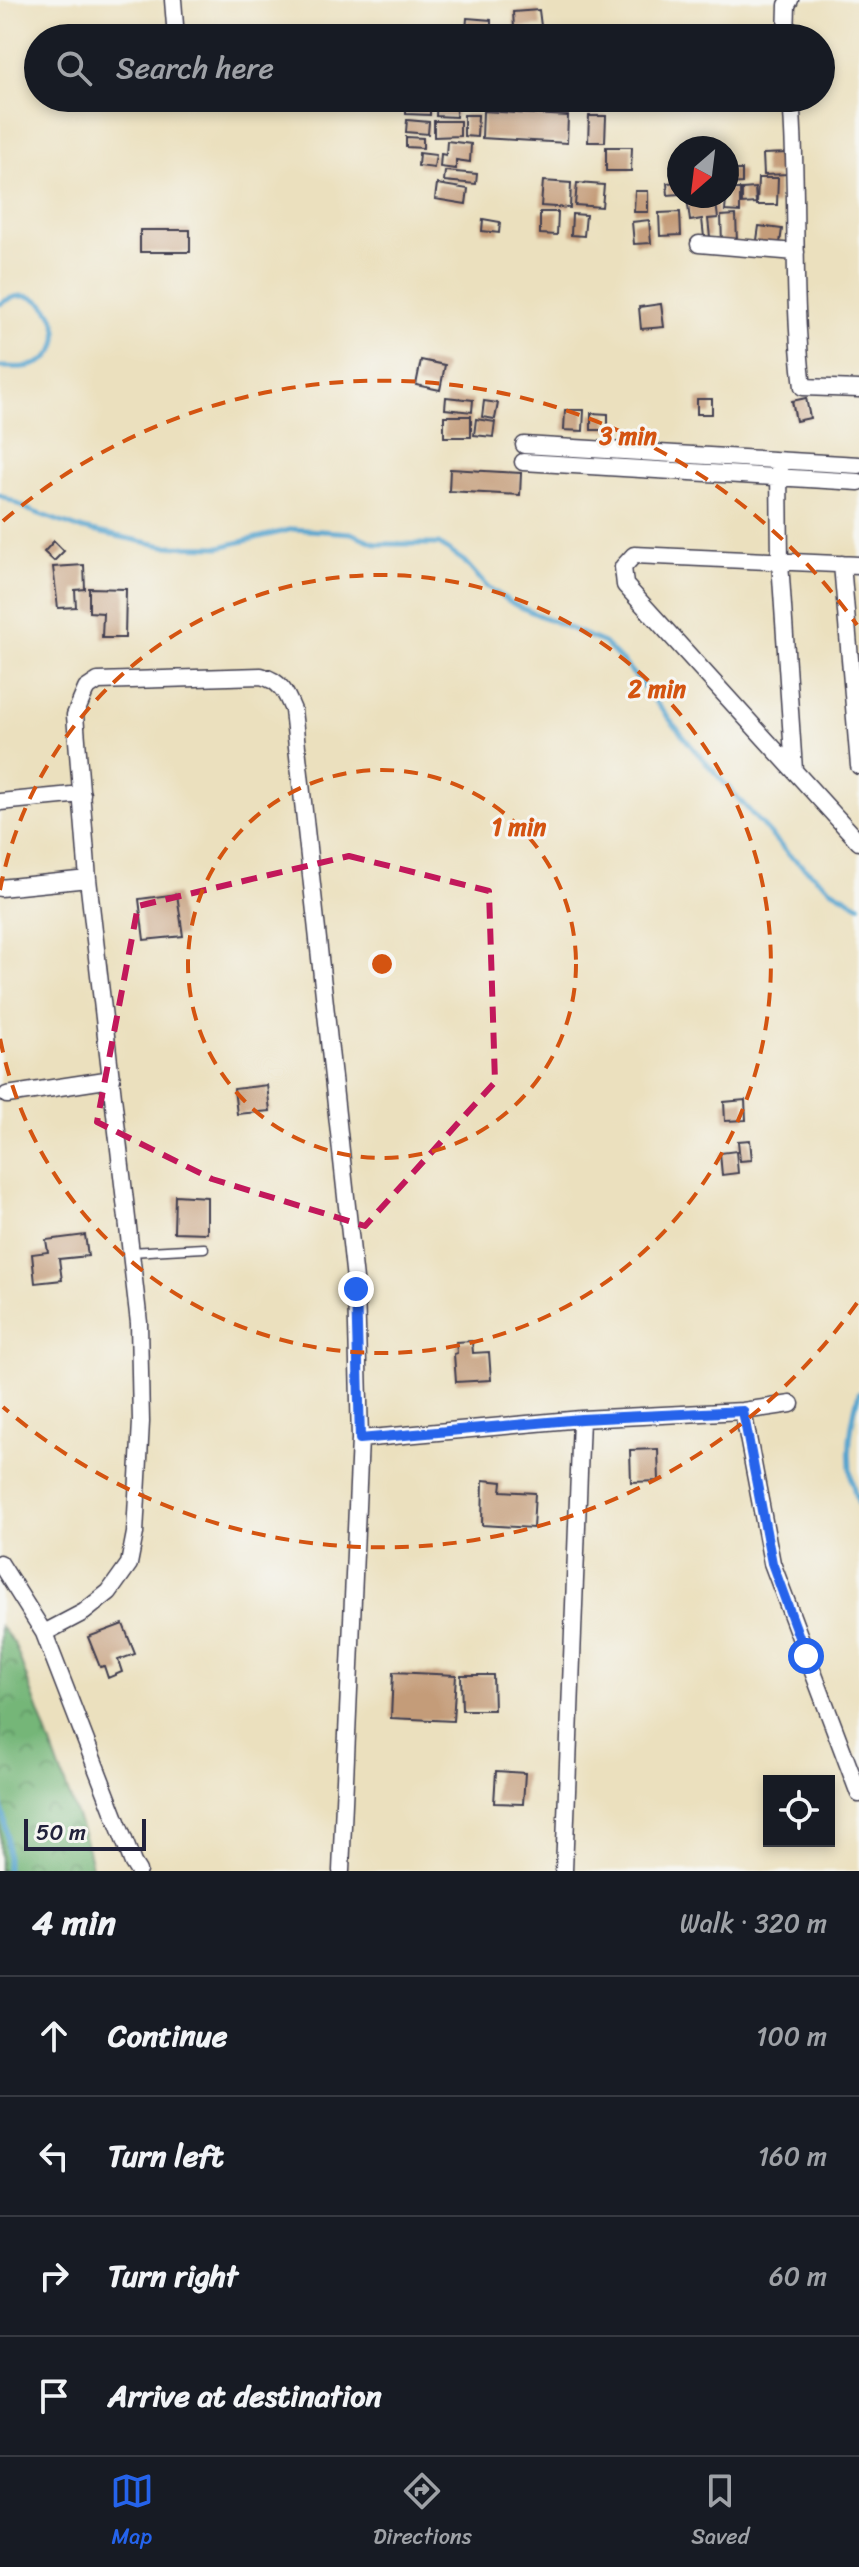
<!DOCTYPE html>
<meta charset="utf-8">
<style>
body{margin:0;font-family:Sriracha,sans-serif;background:#242831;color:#f1f3f6}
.controls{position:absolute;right:24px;bottom:24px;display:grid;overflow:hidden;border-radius:0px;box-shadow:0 4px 12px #0003}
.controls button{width:72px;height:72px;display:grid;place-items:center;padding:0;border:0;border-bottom:2px solid #363941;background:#171b24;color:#f1f3f6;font:40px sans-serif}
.compass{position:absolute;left:667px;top:136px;width:72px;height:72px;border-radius:50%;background:#171b24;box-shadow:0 4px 12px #0003;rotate:208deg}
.scale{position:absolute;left:24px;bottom:20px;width:122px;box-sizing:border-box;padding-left:8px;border:4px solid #22223b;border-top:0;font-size:22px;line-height:28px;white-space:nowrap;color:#22223b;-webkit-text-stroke:6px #f6f6f2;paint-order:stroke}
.stop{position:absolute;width:24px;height:24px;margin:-18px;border:6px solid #2563eb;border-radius:50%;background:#fff}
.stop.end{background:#2563eb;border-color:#fff;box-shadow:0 2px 8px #0008}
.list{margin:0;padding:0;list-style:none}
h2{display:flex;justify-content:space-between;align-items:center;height:104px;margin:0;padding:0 32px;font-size:34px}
h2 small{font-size:26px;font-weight:400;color:#9ea1a6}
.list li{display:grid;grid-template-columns:52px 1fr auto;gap:24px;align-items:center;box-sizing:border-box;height:120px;padding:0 32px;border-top:2px solid #363941}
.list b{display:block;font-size:30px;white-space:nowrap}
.list em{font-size:26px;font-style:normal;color:#9ea1a6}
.icon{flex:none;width:44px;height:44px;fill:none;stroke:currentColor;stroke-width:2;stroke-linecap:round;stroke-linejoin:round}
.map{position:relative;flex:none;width:859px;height:1871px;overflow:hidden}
.search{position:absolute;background:#171b24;box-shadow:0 4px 12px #0003;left:24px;right:24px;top:24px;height:88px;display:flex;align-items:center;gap:20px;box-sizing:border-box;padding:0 28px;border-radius:44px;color:#9ea1a6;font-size:30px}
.sheet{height:584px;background:#171b24}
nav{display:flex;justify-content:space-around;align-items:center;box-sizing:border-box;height:112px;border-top:2px solid #363941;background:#171b24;font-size:22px;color:#9ea1a6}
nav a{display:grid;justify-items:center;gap:4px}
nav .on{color:#2563eb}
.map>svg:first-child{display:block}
.forest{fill:url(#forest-crowns);stroke:#4b6c5a;stroke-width:2}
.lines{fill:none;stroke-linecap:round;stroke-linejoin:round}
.stream{stroke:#53a3cd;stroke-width:5}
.building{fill:#c49c79}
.lane-casing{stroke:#403e4f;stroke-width:11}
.street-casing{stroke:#403e4f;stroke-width:19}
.lane{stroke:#fff;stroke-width:8}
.street{stroke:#fff;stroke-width:16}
.route{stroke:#2563eb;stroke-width:10}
.marked{fill:none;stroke:#c2185b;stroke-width:6;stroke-dasharray:16 10;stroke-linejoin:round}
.ring{fill:none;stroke:#d45411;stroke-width:4;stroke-dasharray:14 10}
.centre{fill:#d45411;stroke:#f6f6f2;stroke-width:4}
.ring-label{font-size:24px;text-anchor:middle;font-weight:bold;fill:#d45411;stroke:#f6f6f2;stroke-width:6;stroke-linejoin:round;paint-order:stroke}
</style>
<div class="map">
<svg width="859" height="1871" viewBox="0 0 859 1871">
<defs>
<pattern id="forest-crowns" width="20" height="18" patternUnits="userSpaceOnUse" patternTransform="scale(2)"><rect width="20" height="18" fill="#74b678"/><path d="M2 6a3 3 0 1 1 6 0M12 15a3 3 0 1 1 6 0" fill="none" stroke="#5f9464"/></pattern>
</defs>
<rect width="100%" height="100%" fill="#f6f6f2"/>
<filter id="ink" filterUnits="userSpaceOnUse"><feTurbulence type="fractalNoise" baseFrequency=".0125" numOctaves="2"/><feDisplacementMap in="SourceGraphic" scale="16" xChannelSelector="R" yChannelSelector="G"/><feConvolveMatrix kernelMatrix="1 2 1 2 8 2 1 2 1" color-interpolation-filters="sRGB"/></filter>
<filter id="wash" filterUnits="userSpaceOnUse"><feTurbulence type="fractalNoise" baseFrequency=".006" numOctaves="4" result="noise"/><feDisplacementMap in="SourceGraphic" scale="32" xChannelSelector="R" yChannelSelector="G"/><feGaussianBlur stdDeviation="1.8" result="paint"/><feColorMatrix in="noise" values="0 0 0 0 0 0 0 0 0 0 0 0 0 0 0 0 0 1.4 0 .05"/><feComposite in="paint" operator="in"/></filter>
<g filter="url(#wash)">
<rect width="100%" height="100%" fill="#ebe0be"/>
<path class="forest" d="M0,1626L14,1643L86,1842L93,1871H0Z"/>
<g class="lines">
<path class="stream" d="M0,304C43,273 78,340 43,361C30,369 15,367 0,367
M0,495L31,511L78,528L164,546L220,547L293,529L351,533L377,544H439L464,561L486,586L515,605L604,643L625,664L692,747L789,855L831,889L859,905
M859,1393C849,1428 844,1470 859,1504
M0,1795L7,1836V1871"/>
</g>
<g id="blocks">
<path class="building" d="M539,10L541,26L514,28L513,12Z
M467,18L491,20V33L466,31Z
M437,98H457L456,117L436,116Z
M458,98H474L473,106L458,105Z
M491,98H512V108L490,107Z
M406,101L430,102V115L406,114Z
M483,111L568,116L567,143L482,138Z
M464,115H478L477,137L464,136Z
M589,116H606L605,142H588Z
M407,120L429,122L428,134L406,132Z
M434,121H460V136L434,137Z
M406,137L423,138V148L406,147Z
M447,141L471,144L470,162L456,160V169L440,167L441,154L446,155Z
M606,147H632L631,171H606Z
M419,153L436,155L434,168L418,166Z
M789,153V174L764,175L763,154Z
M727,170H742V183L727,184Z
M445,171L477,174L476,184L444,181Z
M758,178H778L777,205H757Z
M543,181L571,183L570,208L541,206Z
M679,182V194L668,195L667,183Z
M577,183L604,185L602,207L575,205Z
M437,184L468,189L466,204L435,199Z
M755,188L756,203L742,204V189Z
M727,189H740V212L725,211Z
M635,191H648V212H634Z
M715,196L718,218L708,219L710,237H704L702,219L690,221L687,197Z
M540,212H558L557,235L540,234Z
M680,212L681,235L660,236L659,213Z
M572,214L586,215L584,236L571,235Z
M736,215L737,242H722L721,216Z
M483,219L500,222L499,233L482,231Z
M649,220L651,243L634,244L632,222Z
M759,226L782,229L779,250L756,247Z
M140,230H190V252H140Z
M661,304L664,327L641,329L639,307Z
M421,360L445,365L440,390L416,385Z
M446,397L473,400L472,412L445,409Z
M806,398L810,418L796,421L792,401Z
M697,399H712V414H697Z
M484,401L498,403L495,419L482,417Z
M565,410H584L583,431L564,430Z
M591,413L608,414V430H591Z
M444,416H471V437H444Z
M476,419L495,422L493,437L474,435Z
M450,469L521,473L520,495L449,491Z
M54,541L64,551L54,561L44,552Z
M84,565L85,589L75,590L76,607L58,608L53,567Z
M89,588L126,589L125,638H102L103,613L89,612Z
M177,894L183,936L144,940L139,899Z
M267,1085L270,1111L237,1114L234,1089Z
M745,1100L746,1120L725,1121L724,1102Z
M750,1140L752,1160L740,1161L738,1141Z
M736,1151L738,1173L722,1175L720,1153Z
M175,1195L207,1197V1233L174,1232Z
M85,1235L88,1256L59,1259L62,1280L35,1283L32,1254L48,1252L46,1240Z
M472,1341L473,1353L489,1352L491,1380L456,1382L454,1354L457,1353L456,1342Z
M658,1449L659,1481L631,1482L630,1450Z
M483,1480L502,1482L501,1491L535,1493L533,1528L482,1525Z
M123,1624L135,1654L118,1660L122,1672L108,1678L104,1666L100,1667L88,1637Z
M393,1672L456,1675L453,1721L391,1718Z
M461,1675H493L494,1710H462Z
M496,1771L525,1773L523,1804L494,1803Z"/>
</g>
</g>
<g filter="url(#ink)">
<use href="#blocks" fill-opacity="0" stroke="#403e4f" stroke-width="2"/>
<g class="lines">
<g class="lane-casing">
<path id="lane" d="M130,1252L204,1248"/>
</g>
<g class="street-casing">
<path id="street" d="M173,0L176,38
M786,38L787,5L790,0
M791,98C799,194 791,291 803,387L859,389
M699,244L796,252
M524,445L859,465
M523,462L859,482
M779,470L780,562L794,770
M842,564L859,766
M859,565L634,555L623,567L625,585L859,842
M0,802L82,794
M0,888L88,879
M7,1095L112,1079
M743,1411L772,1563L859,1794
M360,1439L581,1419L743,1411L791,1404
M0,1563L44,1633L133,1863L138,1871
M44,1633L84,1612L109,1592L129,1564L135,1533L141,1422L139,1323L88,879L75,715L86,689L98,681L261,676C281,681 286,693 293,710L356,1289L360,1439L341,1871
M564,1871L581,1419"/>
</g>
<use href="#lane" class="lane"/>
<use href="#street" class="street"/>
</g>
</g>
<g class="lines" filter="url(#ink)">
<path class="route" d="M356,1289L360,1439L581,1419L743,1411L772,1563L806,1656"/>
</g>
<path class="marked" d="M349,856L489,891L495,1082L365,1226L212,1179L97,1122L138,906Z"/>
<g class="ring">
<circle cx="382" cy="964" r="194"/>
<path d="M0 890A389 389 0 1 1 0 1038"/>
<path d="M857 1303A583 583 0 0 1 3 1407M3 521A583 583 0 0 1 857 625"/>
</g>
<circle cx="382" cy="964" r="12" class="centre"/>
<g class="ring-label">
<text x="628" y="444">3 min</text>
<text x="657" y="697">2 min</text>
<text x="519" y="835">1 min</text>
</g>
</svg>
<div class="controls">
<button><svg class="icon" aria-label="locate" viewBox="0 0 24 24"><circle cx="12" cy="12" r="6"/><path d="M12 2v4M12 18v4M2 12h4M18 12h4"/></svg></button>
</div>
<svg class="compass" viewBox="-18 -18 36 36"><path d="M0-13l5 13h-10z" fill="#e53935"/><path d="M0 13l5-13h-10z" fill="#9ea1a6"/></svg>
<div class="scale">50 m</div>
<div class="stop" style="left:806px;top:1656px"></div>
<div class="stop end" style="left:356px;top:1289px"></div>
<div class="search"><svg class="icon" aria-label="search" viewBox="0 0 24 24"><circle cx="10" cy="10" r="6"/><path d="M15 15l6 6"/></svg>Search here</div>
</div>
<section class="sheet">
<h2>4 min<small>Walk · 320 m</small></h2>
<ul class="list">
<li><svg class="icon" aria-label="ahead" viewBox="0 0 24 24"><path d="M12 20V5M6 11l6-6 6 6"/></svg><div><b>Continue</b></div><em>100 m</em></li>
<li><svg class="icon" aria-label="left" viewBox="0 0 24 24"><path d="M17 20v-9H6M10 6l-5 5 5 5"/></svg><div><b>Turn left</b></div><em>160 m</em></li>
<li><svg class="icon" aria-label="right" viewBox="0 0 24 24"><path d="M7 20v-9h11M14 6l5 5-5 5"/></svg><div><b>Turn right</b></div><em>60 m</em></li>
<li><svg class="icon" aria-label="arrive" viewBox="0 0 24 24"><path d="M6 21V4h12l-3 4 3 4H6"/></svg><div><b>Arrive at destination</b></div></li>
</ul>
</section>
<nav>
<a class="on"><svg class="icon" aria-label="map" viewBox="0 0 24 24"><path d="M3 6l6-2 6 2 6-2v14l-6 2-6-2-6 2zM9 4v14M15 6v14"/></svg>Map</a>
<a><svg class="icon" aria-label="directions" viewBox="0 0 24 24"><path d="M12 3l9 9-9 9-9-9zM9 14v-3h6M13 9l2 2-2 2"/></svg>Directions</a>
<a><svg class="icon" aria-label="saved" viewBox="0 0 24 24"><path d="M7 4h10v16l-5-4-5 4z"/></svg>Saved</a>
</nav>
